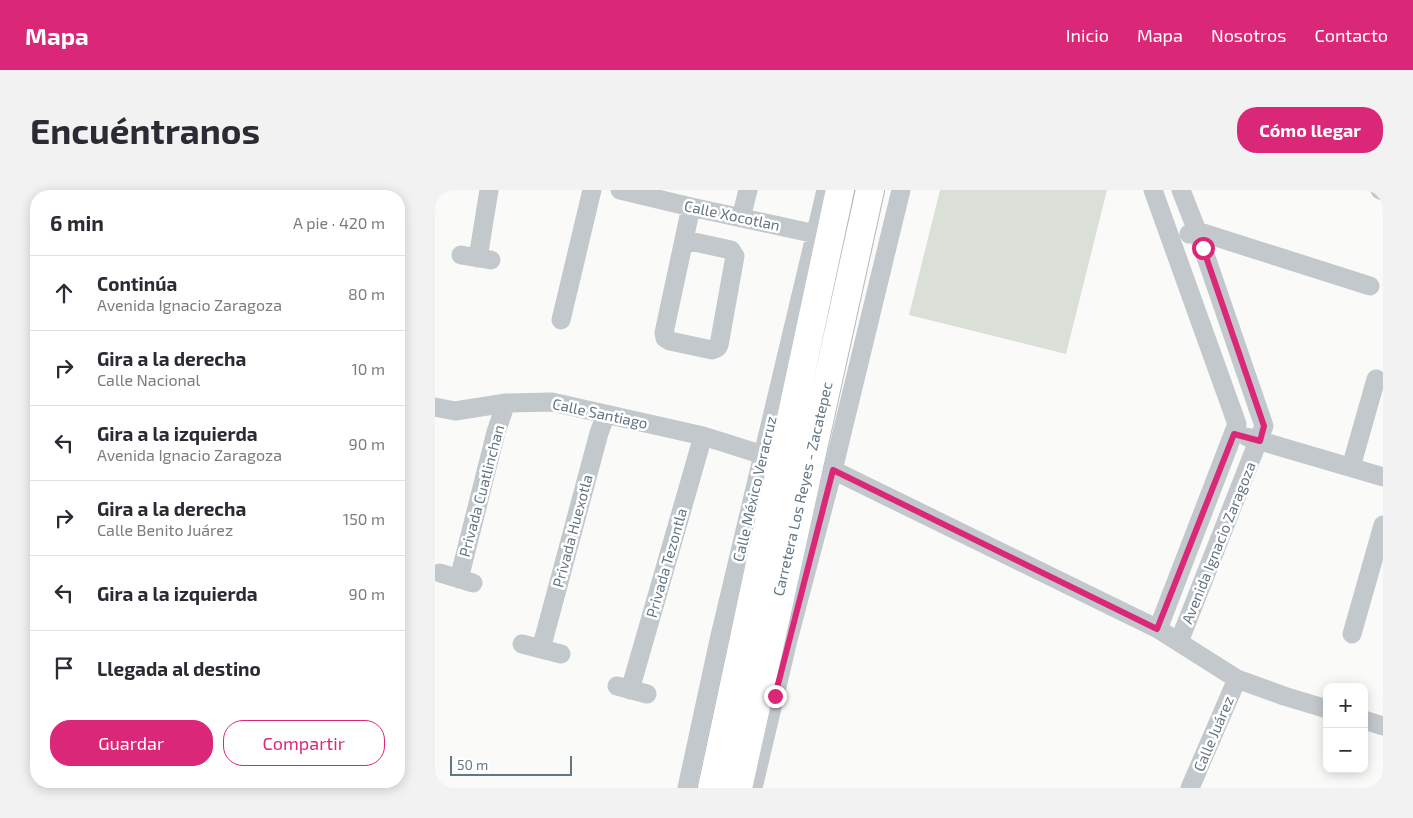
<!DOCTYPE html>
<html lang="es">
<meta charset="utf-8">
<style>
body{margin:0;font-family:"Exo 2",sans-serif;background:#f2f2f3;color:#2b2b33}
.controls{position:absolute;right:15px;bottom:15px;display:grid;overflow:hidden;border-radius:10px;box-shadow:0 2px 12px #0003}
.controls button{width:45px;height:45px;display:grid;place-items:center;padding:0;border:0;border-bottom:1px solid #e1e1e2;background:#fff;color:#2b2b33;font:25px sans-serif}
.scale{position:absolute;left:15px;bottom:12px;width:122px;box-sizing:border-box;padding-left:5px;border:2px solid #657683;border-top:0;font-size:14px;line-height:18px;white-space:nowrap;color:#657683;-webkit-text-stroke:4px #fff;paint-order:stroke}
.stop{position:absolute;width:15px;height:15px;margin:-11px;border:4px solid #db2777;border-radius:50%;background:#fff}
.stop.end{background:#db2777;border-color:#fff;box-shadow:0 1px 5px #0008}
.list{margin:0;padding:0;list-style:none}
h2{display:flex;justify-content:space-between;align-items:center;height:65px;margin:0;padding:0 20px;font-size:21px}
h2 small{font-size:16px;font-weight:400;color:#7c7c81}
.list li{display:grid;grid-template-columns:32px 1fr auto;gap:15px;align-items:center;box-sizing:border-box;height:75px;padding:0 20px;border-top:1px solid #e1e1e2}
.list b{display:block;font-size:19px;white-space:nowrap}
.list p{margin:0;font-size:16px;white-space:nowrap;color:#7c7c81}
.list em{font-size:16px;font-style:normal;color:#7c7c81}
.actions{display:flex;gap:10px;padding:15px 20px}
.actions a{flex:1;padding:11px 0;border:1px solid #db2777;border-radius:20px;text-align:center;font-size:18px;color:#db2777}
.actions .main{background:#db2777;color:#fff}
.icon{flex:none;width:28px;height:28px;fill:none;stroke:currentColor;stroke-width:2;stroke-linecap:round;stroke-linejoin:round}
.map{position:relative;flex:none;width:948px;height:598px;overflow:hidden;border-radius:20px}
header{display:flex;align-items:center;gap:30px;box-sizing:border-box;height:70px;padding:0 25px;background:#db2777;color:#fff}
header strong{font-size:24px}
nav{display:flex;gap:28px;margin-inline-start:auto;font-size:18px}
.intro{display:flex;align-items:center;justify-content:space-between;box-sizing:border-box;height:120px;padding:0 30px}
h1{margin:0;font-size:35px}
.button{padding:12px 22px;border-radius:20px;background:#db2777;color:#fff;font-size:18px;font-weight:700}
main{display:flex;gap:30px;padding:0 30px}
aside{flex:1;background:#fff;border-radius:20px;box-shadow:0 2px 12px #0003}
.map>svg:first-child{display:block}
.green{fill:#dadfd7}
.lines{fill:none;stroke-linecap:round;stroke-linejoin:round}
.highway-casing{stroke:#b4b9bd;stroke-width:30}
.minor{stroke:#c3c8cc;stroke-width:19}
.highway{stroke:#fff;stroke-width:28}
.route{stroke:#db2777;stroke-width:6}
.labels{text-anchor:middle;stroke-width:5;stroke-linejoin:round;paint-order:stroke}
.street-label{font-size:15px;fill:#657683;stroke:#fff}
</style>
<header>
<strong>Mapa</strong>
<nav><a>Inicio</a><a>Mapa</a><a>Nosotros</a><a>Contacto</a></nav>
</header>
<div class="intro"><h1>Encuéntranos</h1><a class="button">Cómo llegar</a></div>
<main>
<aside>
<h2>6 min<small>A pie · 420 m</small></h2>
<ul class="list">
<li><svg class="icon" aria-label="ahead" viewBox="0 0 24 24"><path d="M12 20V5M6 11l6-6 6 6"/></svg><div><b>Continúa</b><p>Avenida Ignacio Zaragoza</p></div><em>80 m</em></li>
<li><svg class="icon" aria-label="right" viewBox="0 0 24 24"><path d="M7 20v-9h11M14 6l5 5-5 5"/></svg><div><b>Gira a la derecha</b><p>Calle Nacional</p></div><em>10 m</em></li>
<li><svg class="icon" aria-label="left" viewBox="0 0 24 24"><path d="M17 20v-9H6M10 6l-5 5 5 5"/></svg><div><b>Gira a la izquierda</b><p>Avenida Ignacio Zaragoza</p></div><em>90 m</em></li>
<li><svg class="icon" aria-label="right" viewBox="0 0 24 24"><path d="M7 20v-9h11M14 6l5 5-5 5"/></svg><div><b>Gira a la derecha</b><p>Calle Benito Juárez</p></div><em>150 m</em></li>
<li><svg class="icon" aria-label="left" viewBox="0 0 24 24"><path d="M17 20v-9H6M10 6l-5 5 5 5"/></svg><div><b>Gira a la izquierda</b></div><em>90 m</em></li>
<li><svg class="icon" aria-label="arrive" viewBox="0 0 24 24"><path d="M6 21V4h12l-3 4 3 4H6"/></svg><div><b>Llegada al destino</b></div></li>
</ul>
<div class="actions"><a class="main">Guardar</a><a>Compartir</a></div>
</aside>
<div class="map">
<svg width="948" height="598" viewBox="0 0 948 598">
<rect width="100%" height="100%" fill="#fafaf8"/>
<path class="green" d="M505,0H672L631,164L474,125Z"/>
<g class="lines">
<g class="highway-casing">
<path id="highway" d="M277,598L405,0
M303,598L435,0"/>
</g>
<path class="minor" d="M185,0L256,17L381,44
M718,0L802,234L723,439
M945,0L948,1
M306,28L313,0
M754,44L762,41L935,96
M250,50L296,60L300,66L284,155L282,158L277,160L235,151L230,148L229,143L256,17
M26,65L56,70
M43,68L54,0
M126,130L157,0
M0,217L20,221L71,213L117,212L268,246L328,265
M812,247L948,287
M916,277L941,189
M398,280L723,439L802,489L849,506L892,519
M5,383L38,393
M24,389L61,242L71,213
M917,444L948,335
M744,452L829,236L762,41L746,0
M87,454L126,464
M106,459L164,243L171,224
M182,496L212,504
M195,500L268,246
M929,530L948,536
M252,598L284,450L391,0
M318,598L353,450L398,280L466,0
M755,598L802,489"/>
<use href="#highway" class="highway"/>
</g>
<g class="lines">
<path class="route" d="M340,506L398,280L722,439L799,244L825,251L829,236L768,58"/>
</g>
<g class="labels">
<g class="street-label">
<text transform="translate(297 26) rotate(12)" y="5">Calle Xocotlan</text>
<text transform="translate(165 224) rotate(12)" y="5">Calle Santiago</text>
<text transform="translate(320 299) rotate(-77)" y="5">Calle México Veracruz</text>
<text transform="translate(368 299) rotate(-77)" y="5">Carretera Los Reyes - Zacatepec</text>
<text transform="translate(47 301) rotate(-75)" y="5">Privada Cuatlinchan</text>
<text transform="translate(138 341) rotate(-75)" y="5">Privada Huexotla</text>
<text transform="translate(784 353) rotate(-68)" y="5">Avenida Ignacio Zaragoza</text>
<text transform="translate(232 373) rotate(-74)" y="5">Privada Tezontla</text>
<text transform="translate(779 544) rotate(-67)" y="5">Calle Juárez</text>
</g>
</g>
</svg>
<div class="controls">
<button>+</button>
<button>−</button>
</div>
<div class="scale">50 m</div>
<div class="stop" style="left:768px;top:58px"></div>
<div class="stop end" style="left:340px;top:506px"></div>
</div>
</main>
